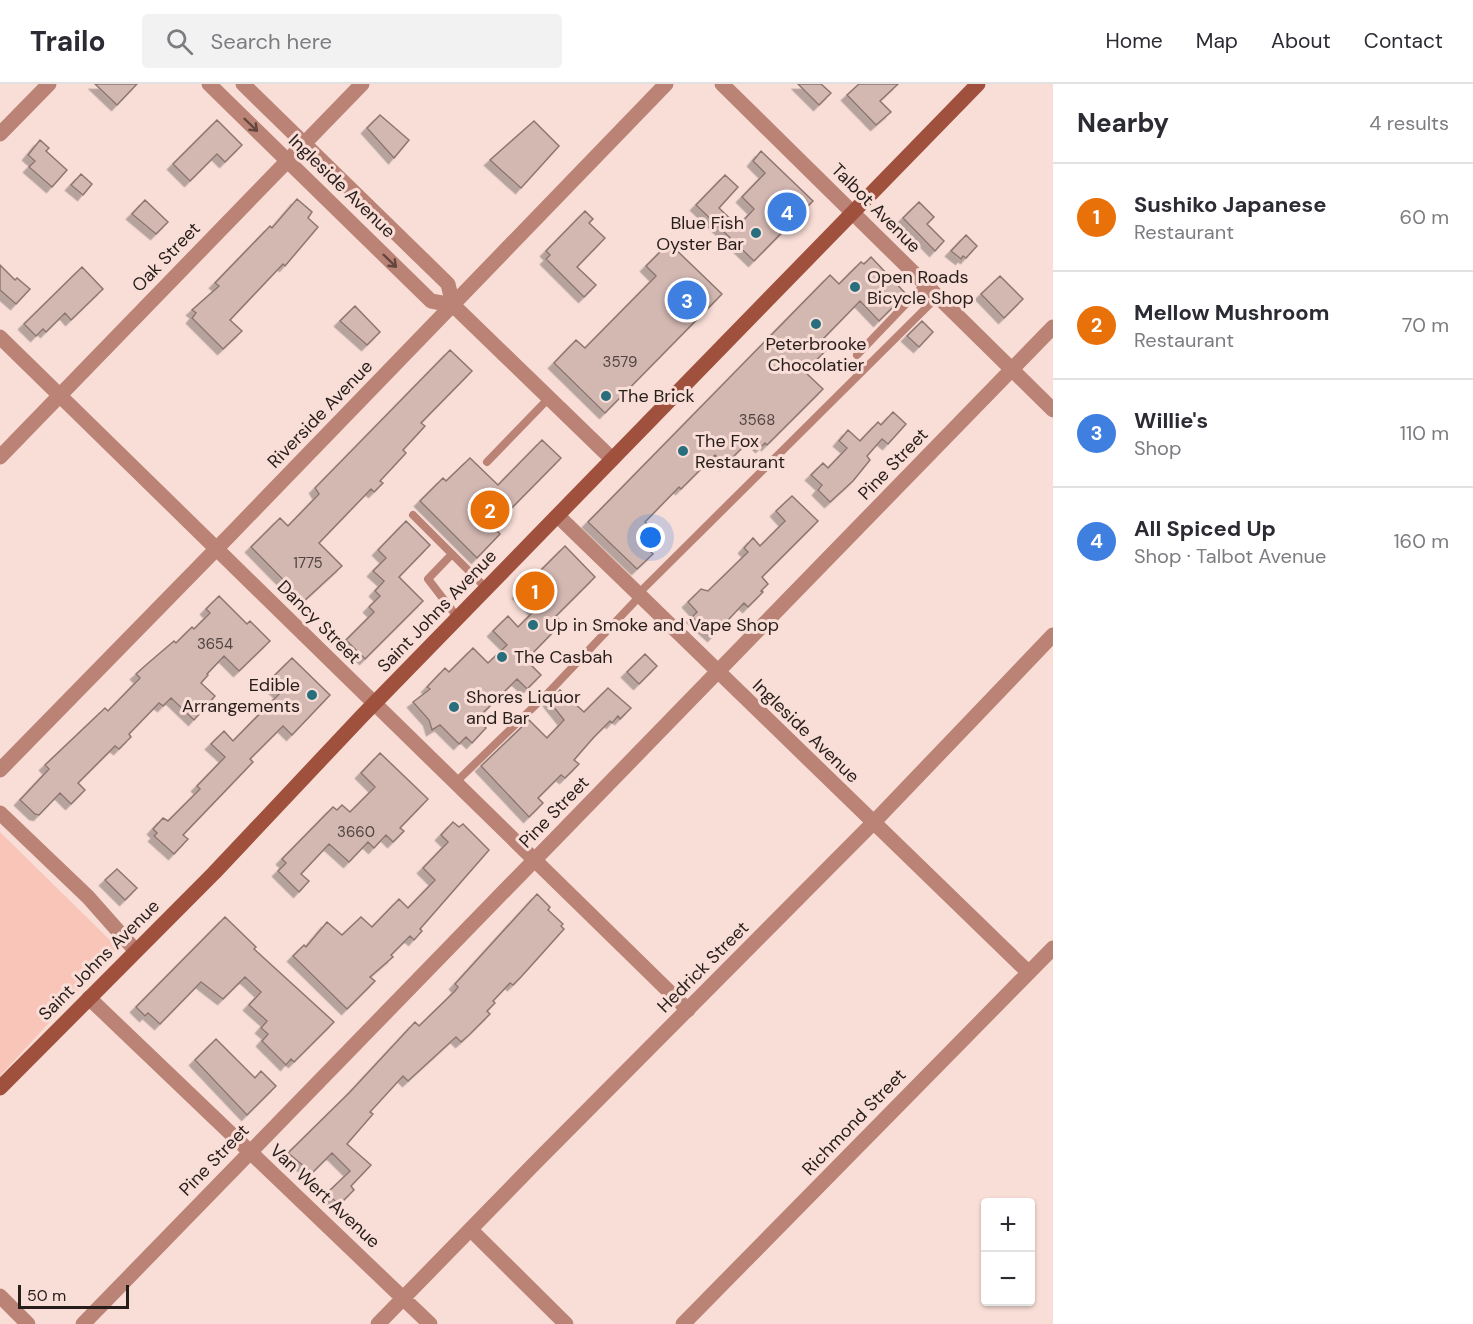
<!DOCTYPE html>
<meta charset="utf-8">
<style>
body{margin:0;font-family:"DM Sans",sans-serif;background:#f2f2f3;color:#2b2b33}
.controls{position:absolute;right:18px;bottom:18px;display:grid;overflow:hidden;border-radius:6px;box-shadow:0 2px 4px #0004}
.controls button{width:54px;height:54px;display:grid;place-items:center;padding:0;border:0;border-bottom:2px solid #e1e1e2;background:#fff;color:#2b2b33;font:30px sans-serif}
.scale{position:absolute;left:18px;bottom:15px;width:111px;box-sizing:border-box;padding-left:6px;border:3px solid #271d1b;border-top:0;font-size:16px;line-height:21px;white-space:nowrap;color:#271d1b;-webkit-text-stroke:4px #f9ded7;paint-order:stroke}
.you{position:absolute;left:651px;top:454px;width:21px;height:21px;margin:-15px;border:4px solid #fff;border-radius:50%;background:#1a73e8;box-shadow:0 0 0 9px #1a73e833}
.badge{display:grid;place-items:center;width:39px;height:39px;border-radius:50%;background:#286e7d;color:#fff;font-size:20px;font-weight:700}
.pin{position:absolute;translate:-50% -50%;border:3px solid #fff;box-shadow:0 2px 6px #0006}
.list{margin:0;padding:0;list-style:none}
h2{display:flex;justify-content:space-between;align-items:center;height:78px;margin:0;padding:0 24px;font-size:26px}
h2 small{font-size:20px;font-weight:400;color:#7c7c81}
.list li{display:grid;grid-template-columns:39px 1fr auto;gap:18px;align-items:center;box-sizing:border-box;height:108px;padding:0 24px;border-top:2px solid #e1e1e2}
.list b{display:block;font-size:22px;white-space:nowrap}
.list p{margin:0;font-size:20px;white-space:nowrap;color:#7c7c81}
.list em{font-size:20px;font-style:normal;color:#7c7c81}
.icon{flex:none;width:33px;height:33px;fill:none;stroke:currentColor;stroke-width:2;stroke-linecap:round;stroke-linejoin:round}
.map{position:relative;flex:none;width:1053px;height:1240px;overflow:hidden}
header{display:flex;align-items:center;gap:36px;box-sizing:border-box;height:84px;padding:0 30px;background:#fff;border-bottom:2px solid #e1e1e2}
header strong{font-size:28px}
nav{display:flex;gap:33px;margin-inline-start:auto;font-size:21px}
.search{width:420px;height:54px;background:#f2f2f3;display:flex;align-items:center;gap:15px;box-sizing:border-box;padding:0 21px;border-radius:6px;color:#7c7c81;font-size:22px}
main{display:flex}
aside{flex:1;background:#fff}
.map>svg:first-child{display:block}
.green{fill:#f8c5b8}
.building{fill:#d3b8b2;stroke:#8e7670;stroke-width:1.5;filter:url(#shadow)}
.lines{fill:none;stroke-linecap:round;stroke-linejoin:round}
.lane{stroke:#ba8375;stroke-width:8}
.street{stroke:#ba8375;stroke-width:15}
.secondary{stroke:#9f513e;stroke-width:15}
.oneway{stroke:#62463f}
.poi-dot{fill:#286e7d;stroke:#f9ded7;stroke-width:2}
.labels{text-anchor:middle;stroke-width:6;stroke-linejoin:round;paint-order:stroke}
.number-label{font-size:15px;fill:#524441}
.street-label{font-size:18px;fill:#271d1b;stroke:#f9ded7}
.poi-label{font-size:18px;fill:#271d1b;stroke:#f9ded7;text-anchor:start}
</style>
<header>
<strong>Trailo</strong>
<div class="search"><svg class="icon" aria-label="search" viewBox="0 0 24 24"><circle cx="10" cy="10" r="6"/><path d="M15 15l6 6"/></svg>Search here</div>
<nav><a>Home</a><a>Map</a><a>About</a><a>Contact</a></nav>
</header>
<main>
<div class="map">
<svg width="1053" height="1240" viewBox="0 0 1053 1240">
<defs>
<filter id="shadow"><feDropShadow dx="-5.5" dy="5.5" stdDeviation="0" flood-color="#0004"/></filter>
</defs>
<rect width="100%" height="100%" fill="#f9ded7"/>
<path class="green" d="M0,748L118,864L0,992Z"/>
<path class="building" d="M95,0H137L117,21Z
M798,0H821L831,9L819,21Z
M859,0H898L880,17L891,28L876,41L847,11Z
M380,31L409,56L394,74L367,44Z
M217,36L242,61L225,78L217,70L190,97L173,80Z
M534,37L559,62L521,104L490,76Z
M40,56L49,64L46,67L67,86L52,103L29,83L35,77L28,71Z
M761,67L813,117L754,177L696,121L725,91L738,103L719,124L738,142L754,125L742,113L765,89L753,77Z
M81,90L92,100L83,111L71,101Z
M297,115L312,128L308,134L318,143L285,182L283,180L230,236L242,247L223,265L192,234L196,229L192,226L219,202L215,199L270,142L272,144Z
M145,116L168,138L156,150L132,130Z
M919,118L934,133L927,140L944,157L935,167L903,134Z
M585,127L593,135L589,139L605,154L577,183L596,201L584,213L546,175L550,171L546,167Z
M966,151L977,162L966,174L963,172L961,175L951,167Z
M669,159L722,210L605,329L554,279L576,256L585,264L656,192L646,182Z
M871,173L906,210L879,237L860,217L823,255L830,262L805,288L823,305L767,361L765,359L761,363L752,354L725,381L715,371L681,405L679,403L645,438L652,445L640,457L653,470L637,485L588,438L830,191L839,200L861,178L864,180Z
M0,181L15,196L17,194L30,205L16,220L0,206Z
M82,183L103,205L71,236L65,229L46,248L43,245L36,252L24,240Z
M1000,192L1023,215L1004,234L981,210Z
M355,222L380,248L367,261L340,237Z
M922,237L933,248L919,263L907,252Z
M450,266L472,287L421,339L425,342L403,366L406,369L380,397L383,399L374,408L371,405L319,459L342,482L304,517L251,463L280,434L288,442L319,410L315,404Z
M893,328L906,340L888,360L882,355L867,372L870,376L853,397L830,418L818,406L822,401L811,391L823,379L828,384L847,364L839,357L848,346L860,357L878,338L881,341Z
M542,356L561,374L493,443L500,450L477,474L420,417L443,394L446,397L470,374L498,401Z
M792,412L818,437L762,493L768,500L761,507L763,508L748,523L744,519L713,552L692,533L697,528L688,518L701,505L708,507L748,468L744,464L753,454L760,462L785,437L776,427Z
M406,437L430,461L399,493L423,517L365,575L346,556L374,528L369,523L380,512L375,507L384,497L373,487L386,474L378,466Z
M565,462L595,493L556,532L562,539L526,576L541,591L527,605L517,595L480,632L485,636L481,639L486,644L472,659L466,653L459,660L440,641L432,646L429,636L413,618L430,605L427,603L445,584L449,588L473,564L488,579L507,561L493,547L508,532L518,543L535,526L518,509Z
M219,512L247,540L250,537L270,557L239,587L224,572L207,590L208,591L201,599L215,612L194,636L171,614L163,622L159,619L129,650L131,653L119,665L115,662L78,699L85,706L71,720L60,709L39,731L35,730L20,716L49,685L45,681L105,624L108,627L140,594L136,590L146,581L174,557L176,559L192,543L194,545L210,529L206,525Z
M645,570L657,582L639,600L627,588Z
M292,574L330,611L292,651L283,642L250,675L253,678L183,751L188,755L174,770L154,752L157,749L153,745L163,734L168,737L200,705L197,702L225,673L211,660L224,647L233,657L280,609L268,598Z
M608,604L631,624L620,635L618,632L612,639L610,637L594,653L574,676L579,680L565,694L561,691L538,714L543,719L529,733L481,682L529,636L547,654L564,636L549,617L560,606L584,628Z
M380,669L428,715L400,744L404,747L393,758L386,751L374,764L368,758L349,778L329,760L301,790L309,797L299,808L278,787L286,779L282,775L333,723L337,726L342,721L350,728L375,703L361,689Z
M453,738L459,743L463,740L489,766L420,845L422,847L414,856L410,852L391,871L393,873L370,893L375,897L347,925L293,872L304,861L306,863L327,838L342,851L361,833L372,843L399,815L408,824L435,796L423,784L448,758L441,751Z
M117,785L137,804L125,816L105,796Z
M537,810L550,823L548,826L563,840L561,842L564,845L521,893L513,901L510,899L493,917L495,919L487,927L490,930L469,951L461,958L456,953L408,997L403,992L370,1028L373,1030L347,1060L371,1081L351,1102L354,1106L339,1121L327,1109L350,1087L332,1069L312,1089L288,1069L350,1008L415,938L419,942L454,908L458,903L455,900Z
M225,833L256,863L254,865L334,938L294,978L291,975L286,981L262,957L268,950L261,944L267,937L249,921L261,908L245,893L223,915L201,898L160,940L148,929L145,932L136,923Z
M216,955L255,994L261,987L276,1002L247,1031L195,976Z"/>
<g class="lines">
<path class="lane" d="M857,271L925,200
M487,378L549,314
M413,431L452,470L428,495L458,534
M452,470L487,505
M638,510L938,212
M456,698L549,608L640,512"/>
<path class="street" d="M209,0L431,217L453,221
M243,0L448,200L453,221L612,375
M722,0L1053,326
M0,50L49,0
M0,253L688,926
M0,373L362,0
M558,432L1028,888
M0,686L229,452L666,0
M0,729L88,813L135,866
M89,914L430,1240
M471,1146L566,1240
M0,1212L28,1240
M83,1240L1053,243
M378,1240L537,1077L873,739L1053,551
M683,1240L1053,864"/>
<path class="secondary" d="M0,1004L214,789L362,632L978,0"/>
</g>
<defs><path id="oneway-shaft" d="M-6 0H5M1.5-3L5.5 0L1.5 3" fill="none" stroke-width="1.6" stroke-linecap="round" stroke-linejoin="round" transform="scale(1.5)"/></defs>
<g class="oneway">
<use href="#oneway-shaft" transform="translate(251 41) rotate(44)"/>
<use href="#oneway-shaft" transform="translate(390 177) rotate(44)"/>
</g>
<g class="poi-dot">
<circle cx="756" cy="149" r="6"/>
<circle cx="855" cy="203" r="6"/>
<circle cx="816" cy="240" r="6"/>
<circle cx="606" cy="312" r="6"/>
<circle cx="683" cy="367" r="6"/>
<circle cx="533" cy="541" r="6"/>
<circle cx="502" cy="573" r="6"/>
<circle cx="312" cy="611" r="6"/>
<circle cx="454" cy="623" r="6"/>
</g>
<g class="labels">
<g class="number-label">
<text x="620" y="283">3579</text>
<text x="757" y="341">3568</text>
<text x="308" y="484">1775</text>
<text x="215" y="565">3654</text>
<text x="356" y="753">3660</text>
</g>
<g class="street-label">
<text transform="translate(342 102) rotate(44)" y="6">Ingleside Avenue</text>
<text transform="translate(876 124) rotate(45)" y="6">Talbot Avenue</text>
<text transform="translate(166 173) rotate(-46)" y="6">Oak Street</text>
<text transform="translate(320 330) rotate(-46)" y="6">Riverside Avenue</text>
<text transform="translate(893 380) rotate(-46)" y="6">Pine Street</text>
<text transform="translate(437 527) rotate(-46)" y="6">Saint Johns Avenue</text>
<text transform="translate(319 538) rotate(45)" y="6">Dancy Street</text>
<text transform="translate(806 647) rotate(44)" y="6">Ingleside Avenue</text>
<text transform="translate(554 728) rotate(-46)" y="6">Pine Street</text>
<text transform="translate(99 876) rotate(-45)" y="6">Saint Johns Avenue</text>
<text transform="translate(703 883) rotate(-45)" y="6">Hedrick Street</text>
<text transform="translate(854 1038) rotate(-46)" y="6">Richmond Street</text>
<text transform="translate(214 1076) rotate(-46)" y="6">Pine Street</text>
<text transform="translate(325 1112) rotate(43)" y="6">Van Wert Avenue</text>
</g>
<g class="poi-label">
<text x="744" y="145" text-anchor="end">Blue Fish<tspan x="744" dy="21">Oyster Bar</tspan></text>
<text x="867" y="199">Open Roads<tspan x="867" dy="21">Bicycle Shop</tspan></text>
<text x="816" y="266" text-anchor="middle">Peterbrooke<tspan x="816" dy="21">Chocolatier</tspan></text>
<text x="618" y="318">The Brick</text>
<text x="695" y="363">The Fox<tspan x="695" dy="21">Restaurant</tspan></text>
<text x="545" y="547">Up in Smoke and Vape Shop</text>
<text x="514" y="579">The Casbah</text>
<text x="300" y="607" text-anchor="end">Edible<tspan x="300" dy="21">Arrangements</tspan></text>
<text x="466" y="619">Shores Liquor<tspan x="466" dy="21">and Bar</tspan></text>
</g>
</g>
</svg>
<div class="controls">
<button>+</button>
<button>−</button>
</div>
<div class="scale">50 m</div>
<div class="you"></div>
<div class="pin badge" style="left:535px;top:507px;background:#e8710a">1</div>
<div class="pin badge" style="left:490px;top:426px;background:#e8710a">2</div>
<div class="pin badge" style="left:687px;top:216px;background:#3f7fe0">3</div>
<div class="pin badge" style="left:787px;top:128px;background:#3f7fe0">4</div>
</div>
<aside>
<h2>Nearby<small>4 results</small></h2>
<ul class="list">
<li><span class="badge" style="background:#e8710a">1</span><div><b>Sushiko Japanese</b><p>Restaurant</p></div><em>60 m</em></li>
<li><span class="badge" style="background:#e8710a">2</span><div><b>Mellow Mushroom</b><p>Restaurant</p></div><em>70 m</em></li>
<li><span class="badge" style="background:#3f7fe0">3</span><div><b>Willie's</b><p>Shop</p></div><em>110 m</em></li>
<li><span class="badge" style="background:#3f7fe0">4</span><div><b>All Spiced Up</b><p>Shop · Talbot Avenue</p></div><em>160 m</em></li>
</ul>
</aside>
</main>
